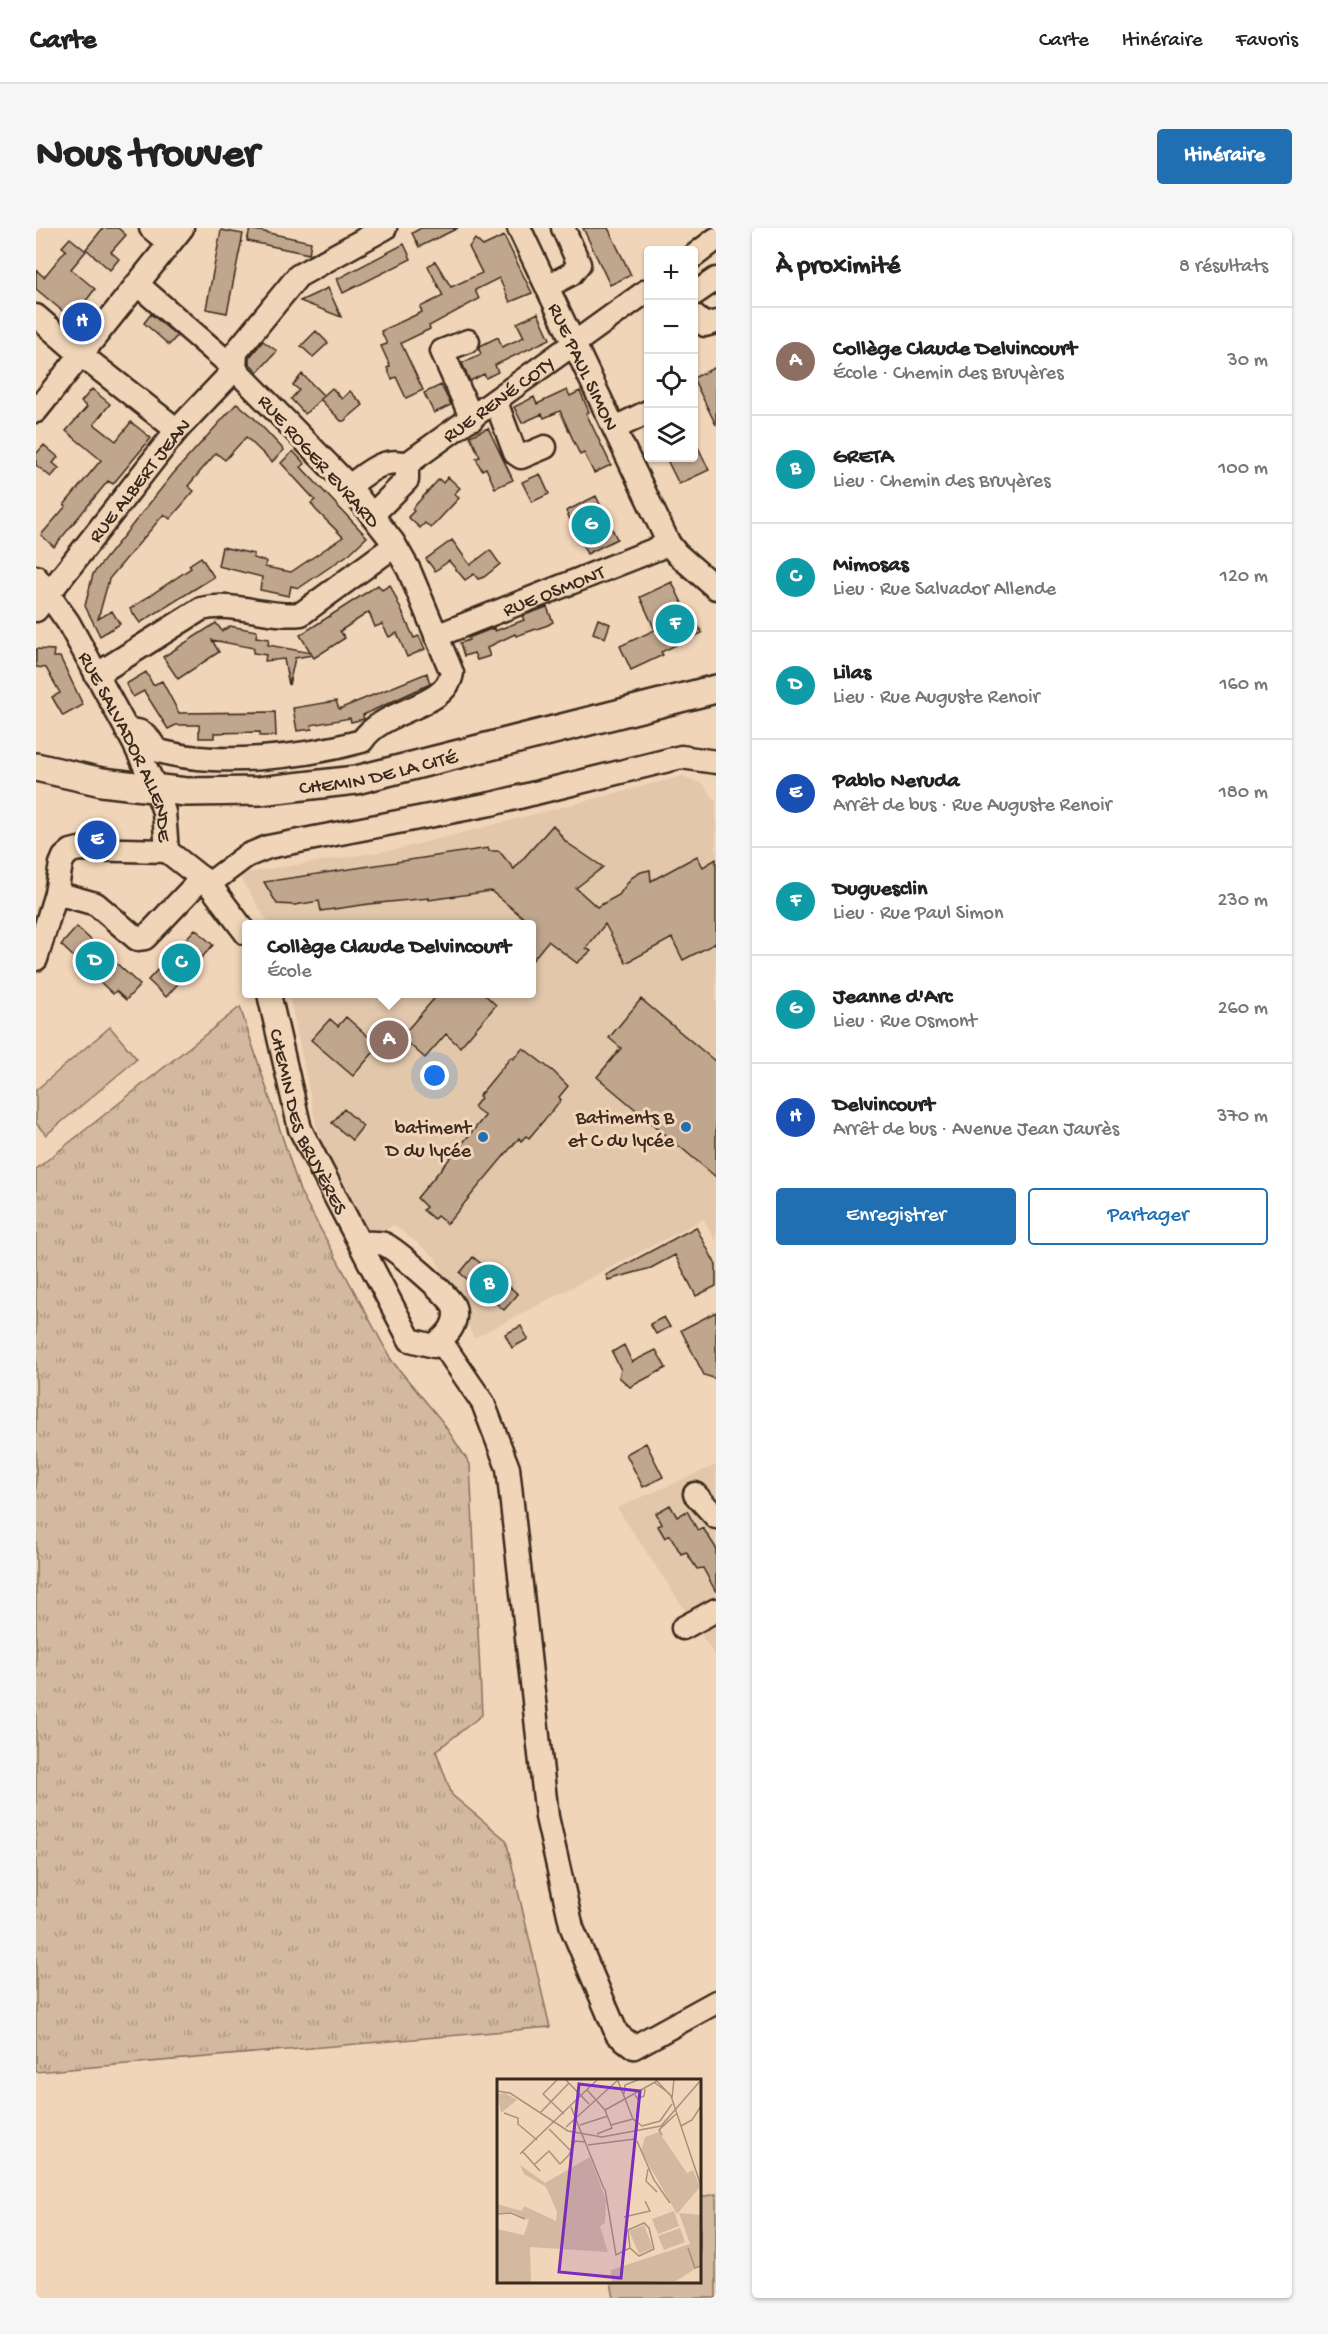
<!DOCTYPE html>
<html lang="fr">
<meta charset="utf-8">
<style>
body{margin:0;font-family:"Gochi Hand",sans-serif;background:#f6f6f6;color:#222}
.controls{position:absolute;right:18px;top:18px;display:grid;overflow:hidden;border-radius:6px;box-shadow:0 2px 4px #0004}
.controls button{width:54px;height:54px;display:grid;place-items:center;padding:0;border:0;border-bottom:2px solid #e0e0e0;background:#fff;color:#222;font:30px sans-serif}
.you{position:absolute;left:399px;top:848px;width:21px;height:21px;margin:-15px;border:4px solid #fff;border-radius:50%;background:#1a73e8;box-shadow:0 0 0 9px #1a73e833}
.badge{display:grid;place-items:center;width:39px;height:39px;border-radius:50%;background:#1f6fb2;color:#fff;font-size:20px;font-weight:700}
.pin{position:absolute;translate:-50% -50%;border:3px solid #fff;box-shadow:0 2px 6px #0006}
.popup{position:absolute;left:206px;top:692px;width:294px;height:78px;box-sizing:border-box;display:grid;place-content:center;border-radius:6px;background:#fff;filter:drop-shadow(0 2px 4px #0005);font-size:20px;white-space:nowrap;color:#767676}
.popup b{font-size:22px;color:#222}
.popup::after{content:'';position:absolute;left:50%;top:100%;margin-left:-12px;border:12px solid transparent;border-top-color:#fff}
.list{margin:0;padding:0;list-style:none}
h2{display:flex;justify-content:space-between;align-items:center;height:78px;margin:0;padding:0 24px;font-size:26px}
h2 small{font-size:20px;font-weight:400;color:#767676}
.list li{display:grid;grid-template-columns:39px 1fr auto;gap:18px;align-items:center;box-sizing:border-box;height:108px;padding:0 24px;border-top:2px solid #e0e0e0}
.list b{display:block;font-size:22px;white-space:nowrap}
.list p{margin:0;font-size:20px;white-space:nowrap;color:#767676}
.list em{font-size:20px;font-style:normal;color:#767676}
.actions{display:flex;gap:12px;padding:18px 24px}
.actions a{flex:1;padding:14px 0;border:2px solid #1f6fb2;border-radius:6px;text-align:center;font-size:21px;color:#1f6fb2}
.actions .main{background:#1f6fb2;color:#fff}
.icon{flex:none;width:33px;height:33px;fill:none;stroke:currentColor;stroke-width:2;stroke-linecap:round;stroke-linejoin:round}
.map{position:relative;flex:none;width:680px;height:2070px;overflow:hidden;border-radius:6px}
header{display:flex;align-items:center;gap:36px;box-sizing:border-box;height:84px;padding:0 30px;background:#fff;border-bottom:2px solid #e0e0e0}
header strong{font-size:28px}
nav{display:flex;gap:33px;margin-inline-start:auto;font-size:21px}
.intro{display:flex;align-items:center;justify-content:space-between;box-sizing:border-box;height:144px;padding:0 36px}
h1{margin:0;font-size:42px}
.button{padding:15px 27px;border-radius:6px;background:#1f6fb2;color:#fff;font-size:21px;font-weight:700}
main{display:flex;gap:36px;padding:0 36px}
aside{flex:1;background:#fff;border-radius:6px;box-shadow:0 2px 4px #0004}
.map>svg:first-child{display:block}
.built{fill:#e2c7ab}
.grass{fill:url(#grass-tufts);stroke:#87725e;stroke-width:1.5}
.pitch{fill:#d3b99f;stroke:#87725e;stroke-width:1.5}
.building{fill:#bfa68d;stroke:#3b2a1e;stroke-width:1.5}
.lines{fill:none;stroke-linecap:round;stroke-linejoin:round}
.minor-casing{stroke:#3b2a1e;stroke-width:27}
.major-casing{stroke:#3b2a1e;stroke-width:32}
.minor{stroke:#f1d5b8;stroke-width:22}
.major{stroke:#f1d5b8;stroke-width:27}
.poi-dot{fill:#1f6fb2;stroke:#f1d5b8;stroke-width:2}
.labels{text-anchor:middle;stroke-width:6;stroke-linejoin:round;paint-order:stroke}
.street-label{font-size:20px;fill:#3b2a1e;stroke:#f1d5b8}
.poi-label{font-size:20px;fill:#3b2a1e;stroke:#f1d5b8;text-anchor:end}
.inset-road{fill:none;stroke:#a8917a;stroke-width:1.5}
.view{fill:#7b2cbf;fill-opacity:0.15;stroke:#7b2cbf;stroke-width:3}
.inset-edge{fill:none;stroke:#3b2a1e;stroke-width:3}
</style>
<header>
<strong>Carte</strong>
<nav><a>Carte</a><a>Itinéraire</a><a>Favoris</a></nav>
</header>
<div class="intro"><h1>Nous trouver</h1><a class="button">Itinéraire</a></div>
<main>
<div class="map">
<svg width="680" height="2070" viewBox="0 0 680 2070">
<defs>
<pattern id="grass-tufts" width="24" height="20" patternUnits="userSpaceOnUse" patternTransform="scale(1.5)"><rect width="24" height="20" fill="#d3b99f"/><path d="M3 7l-1-3M5 7V3M7 7l1-3M15 17l-1-3M17 17v-4M19 17l1-3" fill="none" stroke="#ac9781"/></pattern>
</defs>
<rect width="100%" height="100%" fill="#f1d5b8"/>
<filter id="ink" filterUnits="userSpaceOnUse"><feTurbulence type="fractalNoise" baseFrequency=".0167" numOctaves="2"/><feDisplacementMap in="SourceGraphic" scale="12" xChannelSelector="R" yChannelSelector="G"/><feConvolveMatrix kernelMatrix="1 2 1 2 8 2 1 2 1" color-interpolation-filters="sRGB"/></filter>
<g filter="url(#ink)">
<path class="built" d="M647,548L668,557L680,574V1014L668,991L438,1110L399,1029L358,997L345,1005L329,1002L287,929L253,766H496V696H233L202,646L363,621Z
M680,1237V1429L581,1280Z"/>
<path class="grass" d="M204,779L264,963L356,1133L405,1192L434,1236L446,1487L400,1523L416,1567L470,1612L514,1799L0,1844V941Z"/>
<path class="pitch" d="M74,799L101,831L10,907L0,895V862Z
M680,1966V2070H578L575,2054H664V1969Z"/>
<path class="building" d="M67,0H82L90,7L75,24L83,31L74,42L50,21Z
M385,0H422L383,19L376,5Z
M547,0H572L595,47L574,57Z
M214,1L275,14L273,26L211,13Z
M185,2L207,6L191,85L170,81Z
M468,8L496,65L474,74L463,50L439,62L443,71L393,98L394,101L365,115L387,162L370,170L360,149L356,151L351,140L354,138L345,118L351,116L345,103L386,84L384,79L407,68L392,38L399,33L415,59L446,45L433,19L439,11L447,18Z
M34,10L50,23L35,41L59,61L36,91L0,61V42L8,49L30,22L26,19Z
M368,16L375,31L307,65L301,51Z
M292,60L305,89L264,73Z
M502,85L514,111L459,137L462,144L450,150L448,146L434,153L426,135L445,126L443,121L444,118L462,109L466,119L488,109L481,95Z
M115,86L141,108L133,117L108,95Z
M280,103L292,115L277,129L265,118Z
M227,113L241,123L222,144L213,135V130Z
M680,139V197L657,150Z
M266,146L288,168L269,186L255,171L263,162L257,157Z
M405,157L415,177L398,185L388,165Z
M296,160L306,171L314,163L327,177L308,193H305L284,171Z
M56,161L74,176L58,196L80,213L95,194L115,210L77,256L72,253L18,319L5,307L30,278L28,277L65,232L30,203L51,179L45,174Z
M531,162L534,168L544,163L553,184L550,185L575,237L558,245L548,225L544,227L524,183L508,190L506,186L486,195L478,179L498,169L501,176Z
M201,175L217,189L248,222L236,234L210,209L189,232L180,225L152,258L158,263L134,291L128,286L73,351L62,391L76,383L84,396L64,408L49,378L57,346L137,246Z
M452,200L477,252L459,260L450,240L446,242L443,237L440,230L444,229L434,208Z
M657,209L673,242L643,256L630,230H657Z
M8,217L22,229L17,235L23,240L15,249L0,237V226Z
M257,223L269,236L265,239L331,309L313,326L263,360L255,358L253,368L224,362L226,349L182,338L186,319L218,326L217,330L230,333L229,339L255,344L307,309L279,281L275,275L279,272L245,235Z
M504,246L513,266L496,274L486,254Z
M412,249L424,260L418,266L423,270L395,300L389,295L384,300L372,289L378,283L376,281L403,251L407,255Z
M560,268L581,311L551,326L530,283Z
M416,312L434,337L454,322L464,336L448,349L442,351L438,346L429,352L413,333L399,343L390,331Z
M165,329L178,349L104,395L94,381L155,340L153,337Z
M636,354L653,390L657,388L666,405L625,424L627,427L595,442L584,418L619,402L604,369Z
M342,357L346,362L354,357L378,410L383,408L389,421L371,429L361,405L353,409L346,396L339,399L333,384L304,403L309,410L278,430L276,427L259,430L253,457L248,431L229,433L230,427L217,425L218,420L176,412L183,424L142,451L127,429L180,395L186,403L194,398L221,403L220,409L233,411L232,417L275,425L264,407Z
M511,379L517,394L512,397L480,408L479,406L458,416L451,420L454,428L441,432L438,425L428,428L424,415L433,412L432,410L458,400L459,403L488,392L486,388Z
M562,391L574,396L569,410L557,405Z
M0,421L18,422L17,429H24L47,477L27,488L16,469L24,465L10,440L0,439Z
M110,444L117,457L126,453L143,485L239,484L240,508H224V504L178,505V510H163V497H140L132,501L108,463L97,469L90,456Z
M391,445L394,456L327,487L328,491L315,494L314,490L275,497L276,501L261,503L257,480L300,473L303,481Z
M517,597L530,614L567,639L540,660L561,679L583,667L595,650L605,644L614,642L615,653L661,628L667,639L680,631V715L647,732L636,710L590,735L569,696L550,720L555,723L541,735L512,713L495,734V696L455,663L393,672V670L333,676L285,683L283,673L259,677L241,676L228,654L452,620L453,623H463L478,641Z
M41,699L104,757L90,772L80,763L77,766L25,717Z
M159,701L177,717L130,769L112,752Z
M403,765H447L460,777L424,819L410,806L389,830L365,809Z
M605,771L680,834V949L561,849L585,820L573,810Z
M310,789L343,818L317,848L275,812L294,791L302,798Z
M487,820L518,844L532,858L523,869L525,872L493,910L490,908L485,913L483,910L411,996L401,988L398,991L387,982L390,979L381,970L449,888L438,879L445,870L443,868L475,829L477,831Z
M308,881L327,898L316,912L296,895Z
M660,999L680,1037V1058L660,1068L639,1027L615,1040L572,1052L570,1047Z
M437,1029L482,1066L468,1082L449,1066L445,1071L433,1061L437,1056L424,1045Z
M680,1084V1151L668,1147L645,1102Z
M628,1089L634,1099L620,1106L614,1096Z
M485,1098L492,1111L476,1120L469,1106Z
M588,1117L596,1134L620,1122L630,1140L594,1159L583,1149L585,1142L576,1124Z
M610,1215L627,1249L607,1259L590,1226Z
M634,1277L641,1289L651,1283L662,1303L667,1300L680,1320V1364L667,1340L661,1341L650,1324L645,1326L634,1307L629,1310L622,1298L626,1296L620,1285Z"/>
<g class="lines">
<g class="minor-casing">
<g id="minor">
<path d="M115,0L133,15"/>
<path id="s1" d="M483,0L633,316L641,326L680,360"/>
<path d="M658,28L680,11"/>
<path d="M512,58L535,46L543,36L527,0"/>
<path d="M658,66L680,51"/>
<path d="M0,88L44,126L141,202"/>
<path d="M658,88L669,97L680,94"/>
<path d="M432,113L406,123L436,191"/>
<path d="M460,174L479,225L485,229L509,219"/>
<path d="M0,183L146,0"/>
<path d="M579,200L612,184"/>
<path id="s2" d="M371,236L612,62"/>
<path d="M313,258C332,245 346,229 371,236"/>
<path d="M336,287L371,252V236"/>
<path id="s3" d="M0,349L32,394L98,515L120,561L128,584L131,623L173,656L210,705"/>
<path id="s4" d="M0,382L141,202L199,141L200,124L262,48L349,0"/>
<path id="s5" d="M400,408L633,316"/>
<path d="M60,447L165,381C198,373 231,390 265,386L358,318"/>
<path d="M91,503C107,500 113,509 120,522C178,540 268,529 326,513C347,480 410,481 416,445L373,342L357,314L313,258L199,141L101,56"/>
<path d="M173,656L210,628L232,619L455,576L645,529L680,534"/>
<path d="M20,665L60,676L101,711L109,710L166,650"/>
<path d="M0,731L20,665L25,636L28,629L35,623L43,621L131,623"/>
<path id="s6" d="M233,766L264,901L374,1112L398,1118C410,1108 423,1097 418,1079C415,1068 359,1021 348,1016C342,1014 331,1015 324,1015"/>
<path d="M404,1112L447,1175L472,1240L511,1589L536,1700L581,1806L598,1819L680,1774"/>
<path d="M659,1266L680,1289"/>
<path d="M647,1400L680,1382"/>
</g>
</g>
<g class="major-casing">
<g id="major">
<path id="s7" d="M0,539L66,554L150,564L223,563L320,552L680,461"/>
</g>
</g>
<use href="#minor" class="minor"/>
<use href="#major" class="major"/>
</g>
</g>
<g class="poi-dot">
<circle cx="650" cy="899" r="6"/>
<circle cx="447" cy="909" r="6"/>
</g>
<g class="labels">
<g class="street-label">
<text dy="7" stroke="none"><textPath href="#s1" startOffset="153">RUE PAUL SIMON</textPath></text>
<text dy="7" stroke="none"><textPath href="#s2" startOffset="112">RUE RENÉ COTY</textPath></text>
<text transform="translate(284 232) rotate(48)" y="7">RUE ROGER EVRARD</text>
<text dy="7" stroke="none"><textPath href="#s4" startOffset="166">RUE ALBERT JEAN</textPath></text>
<text dy="7" stroke="none"><textPath href="#s5" startOffset="126">RUE OSMONT</textPath></text>
<text dy="7" stroke="none"><textPath href="#s3" startOffset="194">RUE SALVADOR ALLENDE</textPath></text>
<text dy="7" stroke="none"><textPath href="#s7" startOffset="346">CHEMIN DE LA CITÉ</textPath></text>
<text dy="7" stroke="none"><textPath href="#s6" startOffset="134">CHEMIN DES BRUYÈRES</textPath></text>
</g>
<g class="poi-label">
<text x="638" y="895">Batiments B<tspan x="638" dy="23">et C du lycée</tspan></text>
<text x="435" y="905">batiment<tspan x="435" dy="23">D du lycée</tspan></text>
</g>
</g>
<g transform="translate(461 1851)">
<rect width="204" height="204" fill="#f1d5b8"/>
<path d="M162,53L190,94L196,91L203,108L180,135L144,72L148,58ZM93,78L109,121L108,144L103,147L111,173L33,168L34,204H0V150L27,156L32,141L15,133L0,134V125L25,132L27,127L59,142L60,133L49,108L27,95L23,86L48,104Z" fill="#d3b99f"/>
<path d="M8,14L20,21L4,34L0,15Z" fill="#d3b99f"/>
<path d="M177,132L182,147L161,155L155,140ZM182,134L204,136V186L179,202L115,204L114,191L193,165ZM147,146L156,169L142,175L132,152ZM183,149L188,163L167,171L161,157Z" fill="#d3b99f"/>
<path class="inset-road" d="M61,0L46,15L67,35M68,0L92,25M158,0L174,17L204,107M121,2L136,40L145,47L163,42L175,25M158,4L173,15M90,11L108,31L115,49L100,55M0,12L13,14L71,52L105,58L164,47L204,1M127,15L128,6L143,0M138,16L141,20L147,17L148,10M175,19L177,0M74,28L107,110M108,31L160,2M7,34L21,39V45L40,61M43,34L72,4M83,46L111,37M114,46L136,40M184,47L195,41L204,27M69,48L122,0M52,50L74,72M165,56L162,51L179,35M140,62L157,101L173,124M91,66L138,60M26,73L43,92M23,75L101,0M38,85L52,72L63,85M63,85L72,76L78,62L88,63M151,90L149,102L160,113M108,110L119,176L133,169L142,177L157,170L152,149L147,144L131,151L133,169M0,135L14,134L28,140M127,138L153,132L148,122M191,169L198,189L204,187"/>
<path class="view" d="M82,5L143,12L124,199L62,193Z"/>
<rect width="204" height="204" class="inset-edge"/>
</g>
</svg>
<div class="controls">
<button>+</button>
<button>−</button>
<button><svg class="icon" aria-label="locate" viewBox="0 0 24 24"><circle cx="12" cy="12" r="6"/><path d="M12 2v4M12 18v4M2 12h4M18 12h4"/></svg></button>
<button><svg class="icon" aria-label="layers" viewBox="0 0 24 24"><path d="M12 4l9 5-9 5-9-5zM3 14l9 5 9-5"/></svg></button>
</div>
<div class="you"></div>
<div class="pin badge" style="left:353px;top:812px;background:#8d6e63">A</div>
<div class="popup"><b>Collège Claude Delvincourt</b>École</div>
<div class="pin badge" style="left:453px;top:1056px;background:#0f9aa8">B</div>
<div class="pin badge" style="left:145px;top:735px;background:#0f9aa8">C</div>
<div class="pin badge" style="left:59px;top:733px;background:#0f9aa8">D</div>
<div class="pin badge" style="left:61px;top:612px;background:#1a4fb4">E</div>
<div class="pin badge" style="left:639px;top:396px;background:#0f9aa8">F</div>
<div class="pin badge" style="left:555px;top:297px;background:#0f9aa8">G</div>
<div class="pin badge" style="left:46px;top:94px;background:#1a4fb4">H</div>
</div>
<aside>
<h2>À proximité<small>8 résultats</small></h2>
<ul class="list">
<li><span class="badge" style="background:#8d6e63">A</span><div><b>Collège Claude Delvincourt</b><p>École · Chemin des Bruyères</p></div><em>30 m</em></li>
<li><span class="badge" style="background:#0f9aa8">B</span><div><b>GRETA</b><p>Lieu · Chemin des Bruyères</p></div><em>100 m</em></li>
<li><span class="badge" style="background:#0f9aa8">C</span><div><b>Mimosas</b><p>Lieu · Rue Salvador Allende</p></div><em>120 m</em></li>
<li><span class="badge" style="background:#0f9aa8">D</span><div><b>Lilas</b><p>Lieu · Rue Auguste Renoir</p></div><em>160 m</em></li>
<li><span class="badge" style="background:#1a4fb4">E</span><div><b>Pablo Neruda</b><p>Arrêt de bus · Rue Auguste Renoir</p></div><em>180 m</em></li>
<li><span class="badge" style="background:#0f9aa8">F</span><div><b>Duguesclin</b><p>Lieu · Rue Paul Simon</p></div><em>230 m</em></li>
<li><span class="badge" style="background:#0f9aa8">G</span><div><b>Jeanne d'Arc</b><p>Lieu · Rue Osmont</p></div><em>260 m</em></li>
<li><span class="badge" style="background:#1a4fb4">H</span><div><b>Delvincourt</b><p>Arrêt de bus · Avenue Jean Jaurès</p></div><em>370 m</em></li>
</ul>
<div class="actions"><a class="main">Enregistrer</a><a>Partager</a></div>
</aside>
</main>
